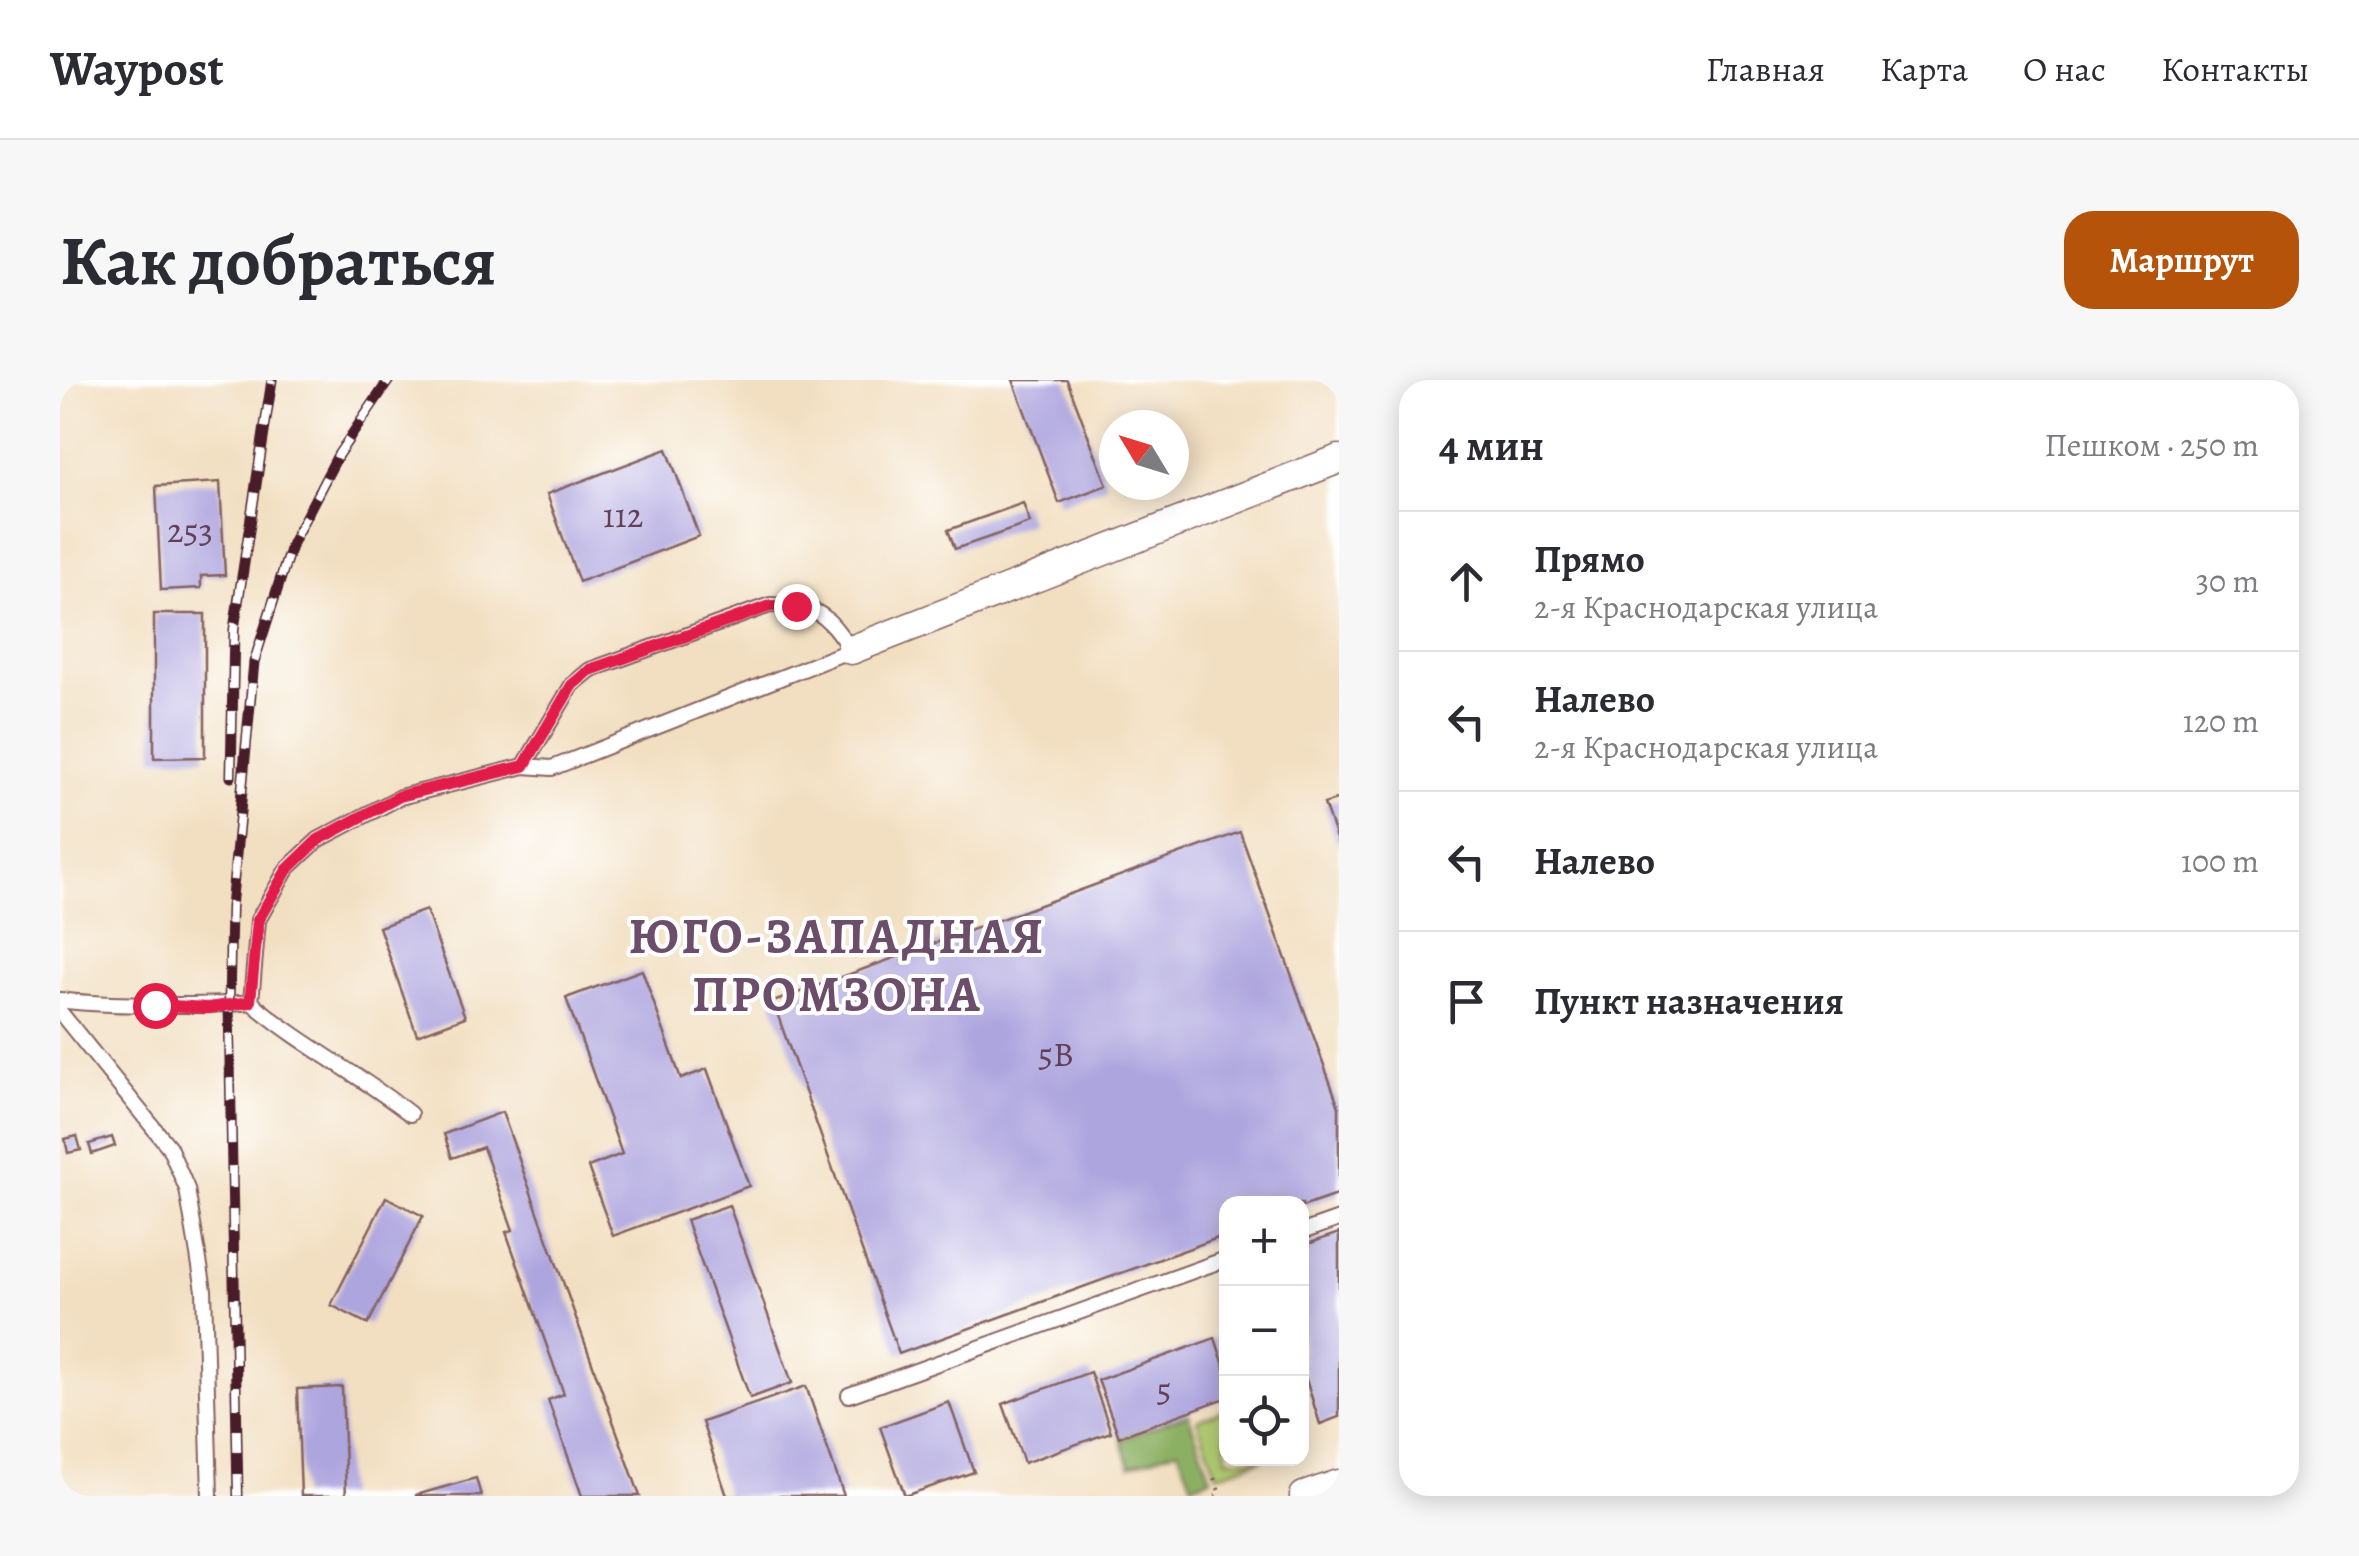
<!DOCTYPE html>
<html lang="ru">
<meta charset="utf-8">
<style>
body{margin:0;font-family:Alegreya,serif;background:#f7f7f7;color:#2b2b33}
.controls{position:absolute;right:30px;bottom:30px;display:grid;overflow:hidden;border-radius:20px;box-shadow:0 5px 25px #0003}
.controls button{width:90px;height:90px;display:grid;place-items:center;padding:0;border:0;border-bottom:2px solid #e1e1e2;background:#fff;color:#2b2b33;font:50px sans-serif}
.compass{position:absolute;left:1039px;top:30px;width:90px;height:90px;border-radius:50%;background:#fff;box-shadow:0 5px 25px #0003;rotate:308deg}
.stop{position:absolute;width:30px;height:30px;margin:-22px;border:8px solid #e11d48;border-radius:50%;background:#fff}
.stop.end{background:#e11d48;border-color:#fff;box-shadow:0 2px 10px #0008}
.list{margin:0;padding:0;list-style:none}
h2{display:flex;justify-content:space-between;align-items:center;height:130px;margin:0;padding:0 40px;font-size:42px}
h2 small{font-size:32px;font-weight:400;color:#7c7c81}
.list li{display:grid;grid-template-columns:65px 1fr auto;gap:30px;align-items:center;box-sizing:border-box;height:140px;padding:0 40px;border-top:2px solid #e1e1e2}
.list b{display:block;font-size:38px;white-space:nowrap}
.list p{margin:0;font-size:32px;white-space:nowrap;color:#7c7c81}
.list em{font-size:32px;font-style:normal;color:#7c7c81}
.icon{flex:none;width:55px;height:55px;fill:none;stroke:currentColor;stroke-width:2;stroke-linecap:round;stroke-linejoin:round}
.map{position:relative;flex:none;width:1279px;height:1116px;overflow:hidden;border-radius:30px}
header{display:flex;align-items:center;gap:60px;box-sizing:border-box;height:140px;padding:0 50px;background:#fff;border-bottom:2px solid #e1e1e2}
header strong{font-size:48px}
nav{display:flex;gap:55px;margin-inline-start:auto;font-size:35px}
.intro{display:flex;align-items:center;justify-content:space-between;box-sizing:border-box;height:240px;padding:0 60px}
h1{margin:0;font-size:70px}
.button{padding:25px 45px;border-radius:30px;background:#b45309;color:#fff;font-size:35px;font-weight:700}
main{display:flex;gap:60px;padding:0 60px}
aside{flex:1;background:#fff;border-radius:30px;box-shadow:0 5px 25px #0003}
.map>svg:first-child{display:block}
.green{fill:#b1cc72;stroke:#7e764e;stroke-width:2.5}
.forest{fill:#8cb064;stroke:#6b6848;stroke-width:2.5}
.building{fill:#ada5de}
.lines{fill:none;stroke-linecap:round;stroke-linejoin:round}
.lane-casing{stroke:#856260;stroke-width:18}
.street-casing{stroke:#856260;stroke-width:31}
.path{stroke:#856260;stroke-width:4;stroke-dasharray:2.5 8;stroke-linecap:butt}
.lane{stroke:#fff;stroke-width:14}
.street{stroke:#fff;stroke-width:28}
.rail-casing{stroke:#4a1f2b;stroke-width:11}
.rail{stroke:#fff;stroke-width:8;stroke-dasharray:22;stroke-linecap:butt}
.route{stroke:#e11d48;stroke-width:12}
.labels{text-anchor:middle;stroke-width:8;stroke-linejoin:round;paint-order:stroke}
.number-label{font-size:35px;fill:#634058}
.district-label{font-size:50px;font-weight:bold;letter-spacing:2.5px;fill:#6d4e6a;stroke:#fff}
</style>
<header>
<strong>Waypost</strong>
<nav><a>Главная</a><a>Карта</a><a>О нас</a><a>Контакты</a></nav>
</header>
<div class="intro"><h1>Как добраться</h1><a class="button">Маршрут</a></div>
<main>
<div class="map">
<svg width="1279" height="1116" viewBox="0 0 1279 1116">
<rect width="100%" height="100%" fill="#fff"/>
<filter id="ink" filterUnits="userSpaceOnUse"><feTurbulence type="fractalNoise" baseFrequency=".01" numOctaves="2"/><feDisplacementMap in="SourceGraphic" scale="20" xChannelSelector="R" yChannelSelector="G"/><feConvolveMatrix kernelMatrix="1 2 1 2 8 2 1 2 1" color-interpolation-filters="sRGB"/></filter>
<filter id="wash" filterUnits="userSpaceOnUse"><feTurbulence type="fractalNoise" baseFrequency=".0048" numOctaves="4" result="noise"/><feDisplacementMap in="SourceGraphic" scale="40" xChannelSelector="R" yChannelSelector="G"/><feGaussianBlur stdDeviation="2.25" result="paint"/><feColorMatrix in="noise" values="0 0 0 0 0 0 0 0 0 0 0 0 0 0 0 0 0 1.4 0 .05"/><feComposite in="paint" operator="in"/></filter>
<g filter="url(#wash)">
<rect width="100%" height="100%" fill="#f2dfc1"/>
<path class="green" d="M1166,1029V1078L1203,1079L1157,1095L1137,1040Z"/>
<path class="forest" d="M1128,1034L1151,1098L1132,1105L1118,1069L1070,1086L1061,1059Z"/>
<g id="blocks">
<path class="building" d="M953,0H1007L1047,105L999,123Z
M607,69L639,156L519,202L487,114Z
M160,102L165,195L141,196V208L101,210L96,106Z
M963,123L970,143L895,169L888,150Z
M94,234H145V377L94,378Z
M1279,419V464H1278L1264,424Z
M1180,452L1279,727V814L1242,827V824H1166V855L839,974L713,622Z
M366,530L405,637L357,655L319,547Z
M582,590L621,699L647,689L689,806L553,856L528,787L562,774L506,618Z
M442,732L539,1002L580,1116H522L488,1020L504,1014L446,852L453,850L423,767L392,778L384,754Z
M17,756L21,770L8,773L5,759Z
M52,757L55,766L32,774L29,764Z
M326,817L363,836L308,944L271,925Z
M669,825L732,1003L690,1018L626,840Z
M1279,853V1037L1260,1044L1242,987V866Z
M1155,958L1166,991V1018L1059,1057L1038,1000Z
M1030,992L1051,1052L964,1083L943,1024Z
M746,1006L784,1116H667L642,1042Z
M282,1007L286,1116H241L237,1009Z
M889,1022L914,1092L845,1116L820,1047Z
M416,1098L421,1116H356V1115Z"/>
</g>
</g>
<g filter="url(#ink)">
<use href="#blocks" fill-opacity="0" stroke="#856260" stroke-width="2.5"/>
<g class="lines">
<g class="lane-casing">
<path id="lane" d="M0,620C35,625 60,624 95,625C128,625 158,626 191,622L198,540L227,489L258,460L340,417L464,386L492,388L791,270C764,231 759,227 710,225L530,290L512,305L464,386
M191,622C240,664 299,694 350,734
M0,632L109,767L127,809L144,910L150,1116
M1242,852L1279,839
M789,1015L1166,879"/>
</g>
<g class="street-casing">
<path id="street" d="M791,270L1279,79
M1244,1116L1279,1104"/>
</g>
<path class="path" d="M1154,1098L1160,1114L1155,1116"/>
<use href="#lane" class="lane"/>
<use href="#street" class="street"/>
<g class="rail-casing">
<path id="rail" d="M171,397L174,249L212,0
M178,1116L169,625L171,528L194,282L232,163L278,75L329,0"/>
</g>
<use href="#rail" class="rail"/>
</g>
</g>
<g class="lines" filter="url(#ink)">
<path class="route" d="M95,625L148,628L190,622L198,540L227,490L258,460L340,416L464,386L512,305L530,290L710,226H736"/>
</g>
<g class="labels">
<g class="number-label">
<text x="563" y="147">112</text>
<text x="130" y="162">253</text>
<text x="996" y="686">5В</text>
<text x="1104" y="1021">5</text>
</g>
<g class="district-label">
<text x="777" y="573">ЮГО-ЗАПАДНАЯ<tspan x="777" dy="58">ПРОМЗОНА</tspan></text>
</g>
</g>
</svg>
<div class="controls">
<button>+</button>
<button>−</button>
<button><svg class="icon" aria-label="locate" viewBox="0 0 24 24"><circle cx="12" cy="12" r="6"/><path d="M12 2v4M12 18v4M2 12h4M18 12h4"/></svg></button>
</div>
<svg class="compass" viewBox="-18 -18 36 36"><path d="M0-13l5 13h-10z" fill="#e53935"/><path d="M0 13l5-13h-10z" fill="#7c7c81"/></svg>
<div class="stop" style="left:95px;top:625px"></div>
<div class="stop end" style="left:736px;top:226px"></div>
</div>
<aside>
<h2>4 мин<small>Пешком · 250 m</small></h2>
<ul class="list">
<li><svg class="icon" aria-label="ahead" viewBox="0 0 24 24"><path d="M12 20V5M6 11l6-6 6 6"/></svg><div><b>Прямо</b><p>2-я Краснодарская улица</p></div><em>30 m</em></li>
<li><svg class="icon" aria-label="left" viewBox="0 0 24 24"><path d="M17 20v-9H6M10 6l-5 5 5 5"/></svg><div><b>Налево</b><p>2-я Краснодарская улица</p></div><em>120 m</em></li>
<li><svg class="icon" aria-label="left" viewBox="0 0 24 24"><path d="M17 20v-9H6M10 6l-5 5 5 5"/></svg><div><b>Налево</b></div><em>100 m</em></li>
<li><svg class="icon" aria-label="arrive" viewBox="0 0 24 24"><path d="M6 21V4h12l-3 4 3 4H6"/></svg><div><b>Пункт назначения</b></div></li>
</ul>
</aside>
</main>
